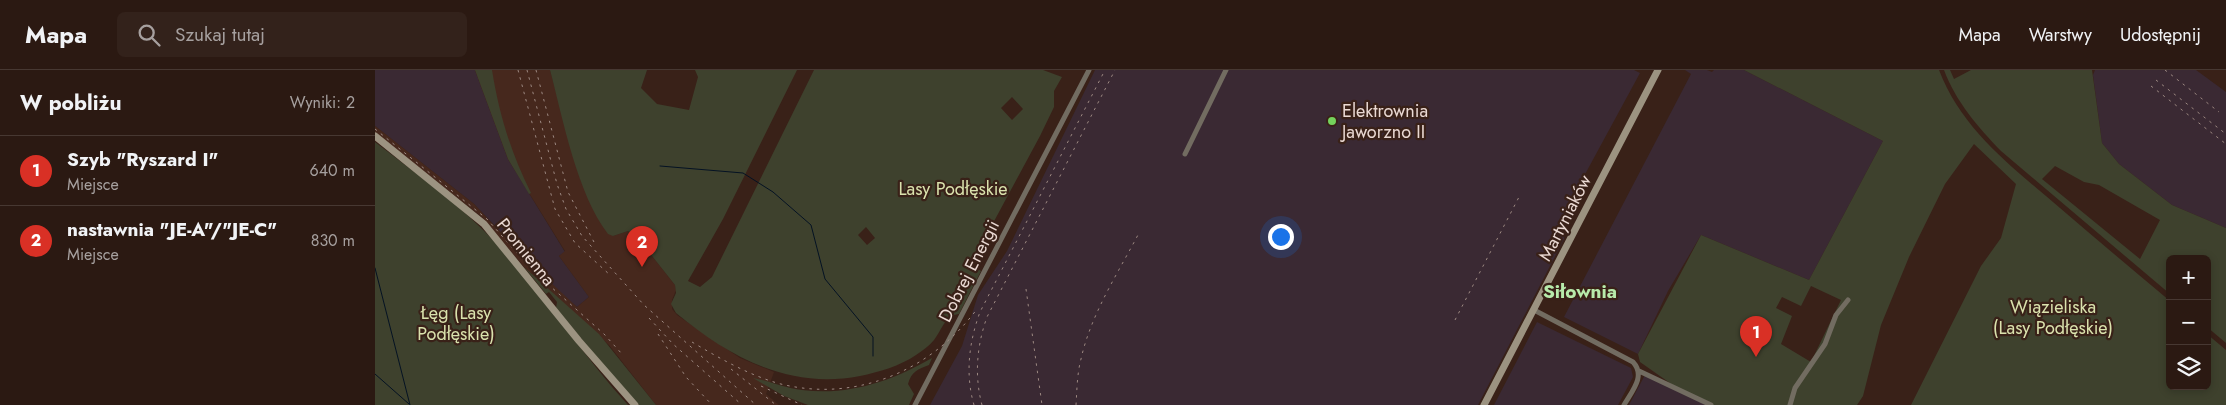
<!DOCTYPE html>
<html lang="pl">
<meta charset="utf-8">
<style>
body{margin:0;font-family:Jost,sans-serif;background:#33221b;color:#f1f3f6}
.controls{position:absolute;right:15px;bottom:15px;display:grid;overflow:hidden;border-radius:8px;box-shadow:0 2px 8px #0003}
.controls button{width:45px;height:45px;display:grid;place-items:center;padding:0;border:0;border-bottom:1px solid #473832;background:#2b1912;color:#f1f3f6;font:25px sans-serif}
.you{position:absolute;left:905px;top:166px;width:18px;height:18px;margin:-12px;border:4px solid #fff;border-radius:50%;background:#1a73e8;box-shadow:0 0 0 8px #1a73e833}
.badge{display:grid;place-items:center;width:32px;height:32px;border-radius:50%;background:#d93025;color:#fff;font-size:16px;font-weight:700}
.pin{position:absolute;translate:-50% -41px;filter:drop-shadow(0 1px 2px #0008)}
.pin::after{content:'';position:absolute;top:26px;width:18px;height:15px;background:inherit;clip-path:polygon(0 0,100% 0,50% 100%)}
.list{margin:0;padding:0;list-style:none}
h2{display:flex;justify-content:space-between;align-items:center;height:65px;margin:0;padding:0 20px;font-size:21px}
h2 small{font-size:16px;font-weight:400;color:#a6a09f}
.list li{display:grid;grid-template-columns:32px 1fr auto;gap:15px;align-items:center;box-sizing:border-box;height:70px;padding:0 20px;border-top:1px solid #473832}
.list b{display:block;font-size:19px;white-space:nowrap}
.list p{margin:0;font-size:16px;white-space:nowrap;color:#a6a09f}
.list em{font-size:16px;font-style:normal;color:#a6a09f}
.icon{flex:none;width:28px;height:28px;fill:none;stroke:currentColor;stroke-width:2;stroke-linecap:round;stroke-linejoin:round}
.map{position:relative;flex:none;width:1851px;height:335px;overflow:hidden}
header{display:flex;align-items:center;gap:30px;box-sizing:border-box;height:70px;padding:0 25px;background:#2b1912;border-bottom:1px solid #473832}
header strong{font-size:24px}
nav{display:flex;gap:28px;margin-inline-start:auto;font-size:18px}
.search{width:350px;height:45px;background:#33221b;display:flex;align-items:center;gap:12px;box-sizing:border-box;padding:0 18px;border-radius:8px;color:#a6a09f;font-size:19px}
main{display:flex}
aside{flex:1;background:#2b1912}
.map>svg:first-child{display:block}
.commercial{fill:#3a2933}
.built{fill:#46281d}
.green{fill:#3e412d;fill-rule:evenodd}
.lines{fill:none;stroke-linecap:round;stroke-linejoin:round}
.stream{stroke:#041223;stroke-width:1}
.street{stroke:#726c61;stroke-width:5}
.secondary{stroke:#9c9381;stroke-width:7}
.rail{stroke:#9d8982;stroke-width:1;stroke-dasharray:2.5 5;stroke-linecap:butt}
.poi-dot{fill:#74d25c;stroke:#392118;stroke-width:2}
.labels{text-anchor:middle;stroke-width:4.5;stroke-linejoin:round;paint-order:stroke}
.poi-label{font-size:18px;fill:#ead9d3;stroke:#392118;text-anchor:start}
.park-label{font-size:18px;fill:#dae2ad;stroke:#392118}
.street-label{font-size:18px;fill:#ead9d3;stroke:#392118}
.neighbourhood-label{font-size:19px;font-weight:bold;fill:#b7ebab;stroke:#392118}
</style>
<header>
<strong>Mapa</strong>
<div class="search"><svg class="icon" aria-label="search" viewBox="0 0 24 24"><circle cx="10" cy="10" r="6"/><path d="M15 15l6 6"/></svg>Szukaj tutaj</div>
<nav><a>Mapa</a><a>Warstwy</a><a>Udostępnij</a></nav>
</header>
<main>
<aside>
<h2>W pobliżu<small>Wyniki: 2</small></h2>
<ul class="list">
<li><span class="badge">1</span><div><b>Szyb &quot;Ryszard I&quot;</b><p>Miejsce</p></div><em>640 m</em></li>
<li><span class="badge">2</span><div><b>nastawnia &quot;JE-A&quot;/&quot;JE-C&quot;</b><p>Miejsce</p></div><em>830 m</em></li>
</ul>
</aside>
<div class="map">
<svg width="1851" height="335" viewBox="0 0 1851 335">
<rect width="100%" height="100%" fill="#392118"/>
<path class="commercial" d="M0,0H100L133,89L190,182L184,186L214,227L202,237L182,221L99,134L0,56Z
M720,0H1259L1265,3L1208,108L1205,114L1210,123L1191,157L1189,169L1103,335H555L587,276L603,225L632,181Z
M1310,0H1332L1337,2L1339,0H1369L1508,71L1434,210L1326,165L1293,221L1263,284L1189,247L1316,4Z
M1720,0H1821L1851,22V158L1797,135L1744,94L1727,73L1718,5Z
M1162,252L1256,298L1258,307L1243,335H1119Z
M1270,305L1332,335H1254Z"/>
<path class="built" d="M100,0H175L206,111L238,166L253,161L262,167L300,215L301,220L297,230V239L302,245L365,288L399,302L391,324L404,335H281L234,275L149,197L107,147L0,63V56L99,134L171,211L173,210L202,237L214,227L184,186L190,181L133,89Z"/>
<path class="green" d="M100,0H117C124,44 136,83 156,123L154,124L133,89Z
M175,0H272L266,18L282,34L314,40L323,7L320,0H422L348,149L313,211L325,217L337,207L439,0H668L687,7L679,21V37L665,66L596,194L606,201L584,244C569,246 567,260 559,270C554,276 548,280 541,285C525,296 504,302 485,306C414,320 354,287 301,243L296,234L301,223L300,215L262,167L253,161L238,166L233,164C202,124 188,49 175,0ZM637,27L648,39L637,50L626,38ZM491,157L500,168L492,175L483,165Z
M1369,0H1564C1587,60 1637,97 1685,138C1721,169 1758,200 1795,231V316H1832V264L1851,280V335H1536L1606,196L1626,168L1641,114L1599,74L1570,114L1534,187L1506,255L1488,326L1482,335H1332L1312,325L1265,292L1263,284L1326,165L1434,210L1508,71ZM1436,216L1466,230L1436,292L1406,274L1417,246L1401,238L1407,227L1426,236Z
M1569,0H1575L1579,9L1596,0H1717L1727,73L1744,94L1797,135L1851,158V273L1832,257V189H1795V224L1626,81C1603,57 1581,32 1569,0ZM1680,96L1709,112L1724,115L1785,150L1765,189L1667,109Z
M0,72C35,99 72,125 104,156C160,210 201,278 253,335H0Z
M149,197L224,264L281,335H264L231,299L181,238L182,232L174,222L171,224Z
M557,288L554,295C543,299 536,302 533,314L539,324L534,335H433L409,326L378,308C394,311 410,318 427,320C474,326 517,311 557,288Z"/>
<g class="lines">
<path class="stream" d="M285,96L368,103L398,122L436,155L450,209L498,267V286
M0,198L35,335
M0,304L34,334"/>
<path class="street" d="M810,84L851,0
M1159,240L1258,292C1271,306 1257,321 1249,335
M1264,301L1336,335
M540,335L714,0
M1415,335L1420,318L1450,274L1461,245L1473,230"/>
<path class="secondary" d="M0,66L109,154L204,271L260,335
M1109,335L1283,0"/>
<path class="rail" d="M143,0L180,139L200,173L235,205
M152,0L182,114L191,139L207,166L269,235L381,335
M161,0L193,122L220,174
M1790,0L1844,42
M1781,10L1851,64
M1776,16L1851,74
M0,59L112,149L157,200L229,264L247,284
M651,219L667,335
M274,248L298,274L367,335
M1080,250L1144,127
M283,264L311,307L337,335
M317,272C344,288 372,304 402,313C479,334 556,301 602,239
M356,299L401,335
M386,316L427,335
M599,335C590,304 594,272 605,242L730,0
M607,335C599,305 602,275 612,247L740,0
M701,335C702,320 702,304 706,289C716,244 743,203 764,163"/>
</g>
<circle class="poi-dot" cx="957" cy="51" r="5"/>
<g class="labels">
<g class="poi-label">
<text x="967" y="47">Elektrownia<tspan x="967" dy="21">Jaworzno II</tspan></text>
</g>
<g class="park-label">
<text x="578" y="125">Lasy Podłęskie</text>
<text x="1678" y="243">Wiązieliska<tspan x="1678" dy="21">(Lasy Podłęskie)</tspan></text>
<text x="81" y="249">Łęg (Lasy<tspan x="81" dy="21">Podłęskie)</tspan></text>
</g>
<g class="street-label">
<text transform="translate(1190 148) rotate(-63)" y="6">Martyniaków</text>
<text transform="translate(151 182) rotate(51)" y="6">Promienna</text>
<text transform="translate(594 201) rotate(-63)" y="6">Dobrej Energii</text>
</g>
<g class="neighbourhood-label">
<text x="1205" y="228">Siłownia</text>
</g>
</g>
</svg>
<div class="controls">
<button>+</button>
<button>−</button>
<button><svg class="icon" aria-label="layers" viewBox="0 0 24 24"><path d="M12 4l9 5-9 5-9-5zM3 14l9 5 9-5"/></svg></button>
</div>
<div class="you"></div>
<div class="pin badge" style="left:1381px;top:287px">1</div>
<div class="pin badge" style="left:267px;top:197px">2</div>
</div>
</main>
